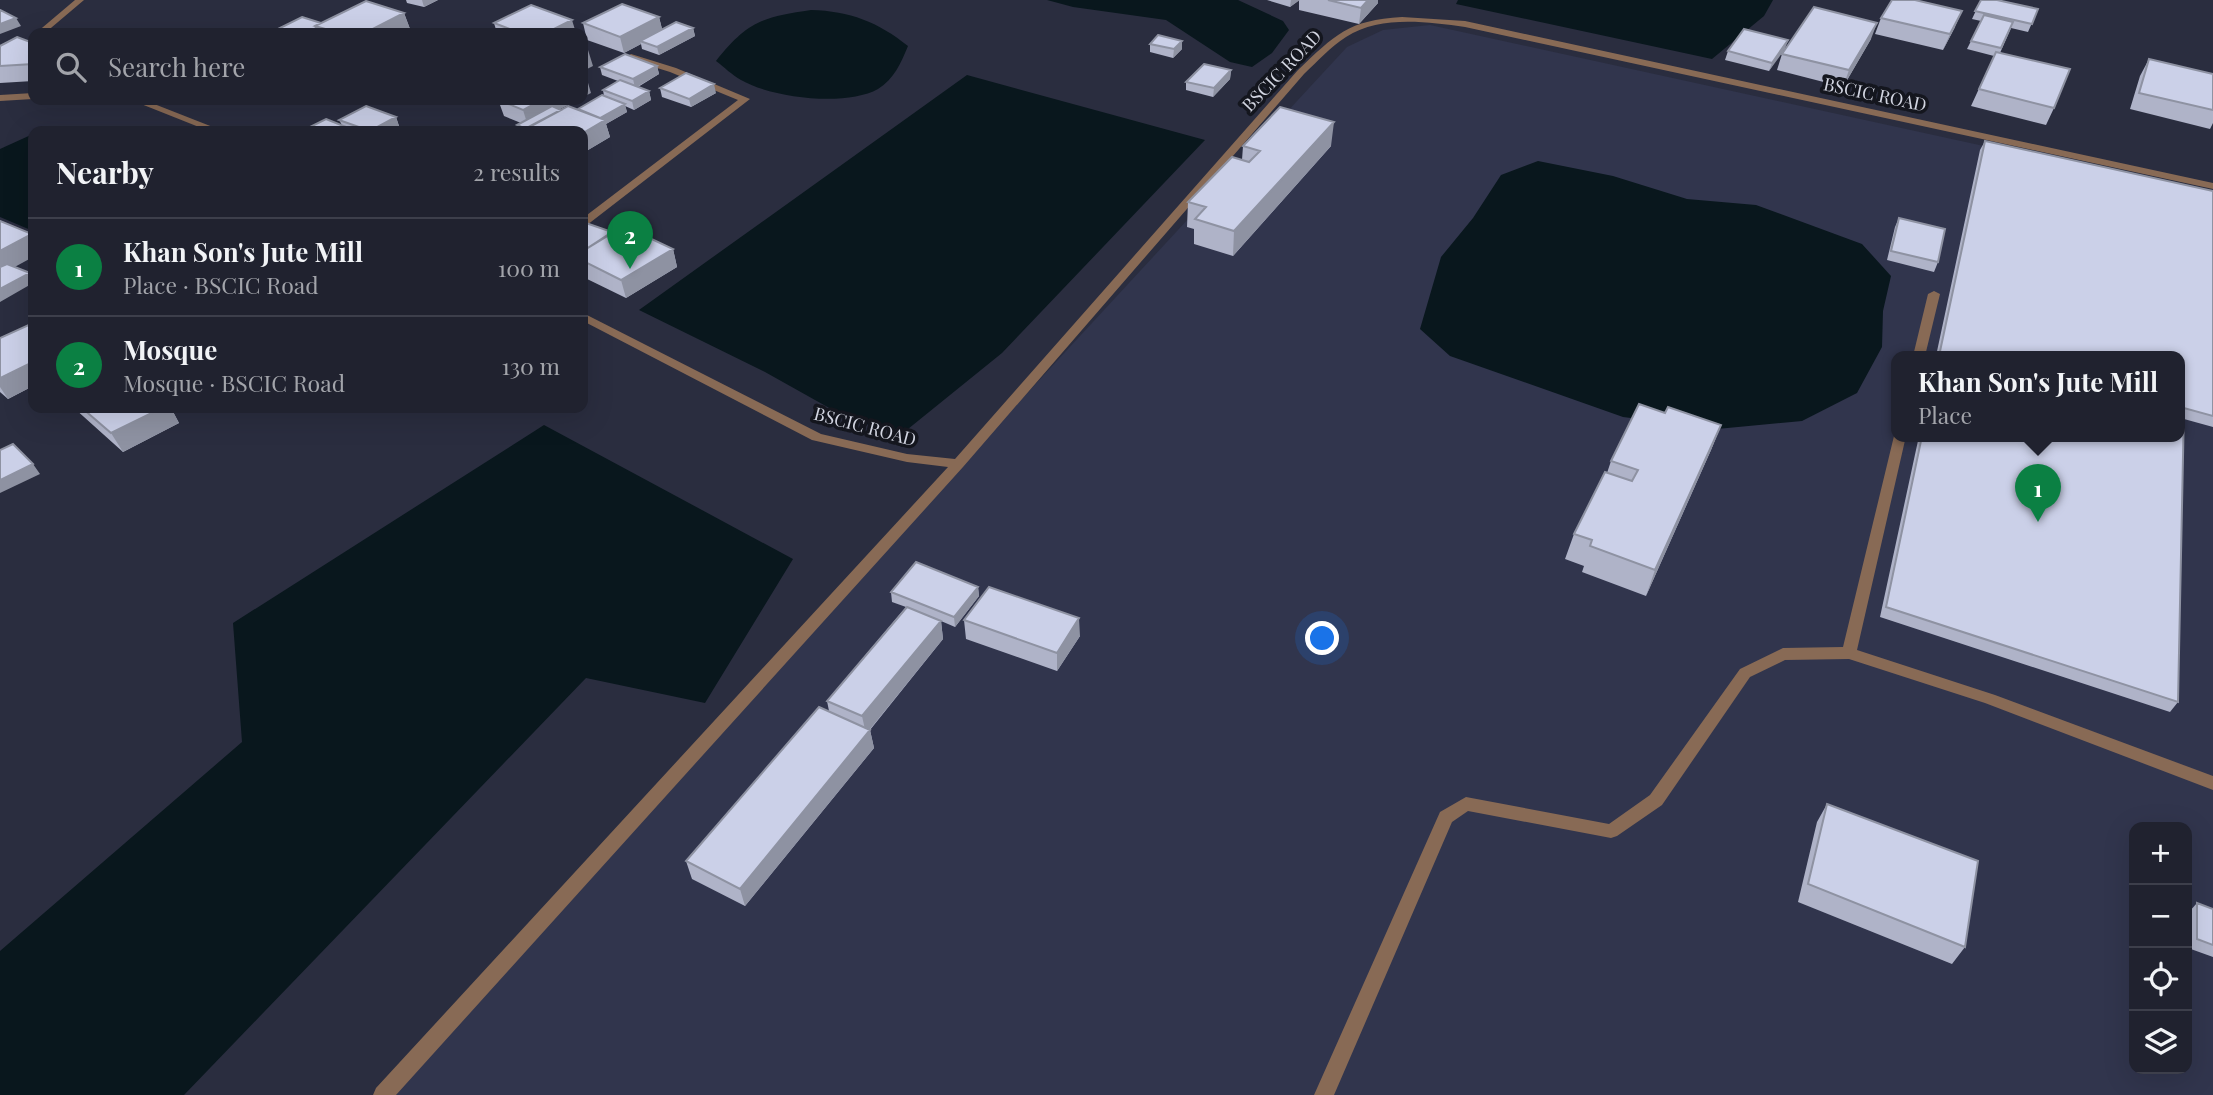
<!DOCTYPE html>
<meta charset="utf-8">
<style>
body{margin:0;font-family:"Playfair Display",serif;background:#282a37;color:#f1f3f6}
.controls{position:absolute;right:21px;bottom:21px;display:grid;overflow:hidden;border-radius:14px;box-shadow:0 7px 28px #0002}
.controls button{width:63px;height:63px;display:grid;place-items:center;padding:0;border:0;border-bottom:2px solid #3d3f4b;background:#20222f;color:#f1f3f6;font:35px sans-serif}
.you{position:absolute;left:1323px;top:639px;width:24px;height:24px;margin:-18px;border:5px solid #fff;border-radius:50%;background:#1a73e8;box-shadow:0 0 0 10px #1a73e833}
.badge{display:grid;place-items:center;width:46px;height:46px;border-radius:50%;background:#0b8043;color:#fff;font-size:23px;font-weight:700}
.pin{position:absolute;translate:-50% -58px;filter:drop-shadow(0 2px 4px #0008)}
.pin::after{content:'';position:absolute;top:37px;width:24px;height:21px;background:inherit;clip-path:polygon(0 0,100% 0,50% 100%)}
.popup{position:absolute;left:1891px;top:351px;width:294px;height:91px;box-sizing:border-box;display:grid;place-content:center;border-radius:14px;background:#20222f;filter:drop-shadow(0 2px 5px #0005);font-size:23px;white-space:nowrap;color:#a2a4aa}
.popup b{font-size:26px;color:#f1f3f6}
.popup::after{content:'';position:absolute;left:50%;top:100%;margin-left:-14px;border:14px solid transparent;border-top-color:#20222f}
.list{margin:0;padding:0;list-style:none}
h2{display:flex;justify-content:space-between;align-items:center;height:91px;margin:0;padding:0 28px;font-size:30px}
h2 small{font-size:23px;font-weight:400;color:#a2a4aa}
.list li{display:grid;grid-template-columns:46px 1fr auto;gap:21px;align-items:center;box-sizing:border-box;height:98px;padding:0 28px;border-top:2px solid #3d3f4b}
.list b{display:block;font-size:26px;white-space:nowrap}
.list p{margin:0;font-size:23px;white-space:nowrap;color:#a2a4aa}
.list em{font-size:23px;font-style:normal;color:#a2a4aa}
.icon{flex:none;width:38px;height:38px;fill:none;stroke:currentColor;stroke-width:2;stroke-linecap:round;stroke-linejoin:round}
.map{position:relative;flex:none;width:2213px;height:1095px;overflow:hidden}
.search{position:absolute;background:#20222f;box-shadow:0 7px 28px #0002;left:28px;top:28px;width:560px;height:77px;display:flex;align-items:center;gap:18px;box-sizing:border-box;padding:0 24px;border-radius:14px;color:#a2a4aa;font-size:26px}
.panel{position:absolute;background:#20222f;box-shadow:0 7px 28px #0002;left:28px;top:126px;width:560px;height:287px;border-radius:14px}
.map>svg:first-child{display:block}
.built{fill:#31354d;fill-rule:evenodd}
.water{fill:#09171d}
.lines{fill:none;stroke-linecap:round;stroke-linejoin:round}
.lane{fill:#886a55;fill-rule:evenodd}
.street{fill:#886a55;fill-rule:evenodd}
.wall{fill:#afb3c8}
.shaded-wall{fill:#8e92a2}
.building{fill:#cbd0e8;stroke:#8e92a2;stroke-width:2}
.labels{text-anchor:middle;stroke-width:7;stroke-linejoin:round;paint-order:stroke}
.far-street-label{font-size:18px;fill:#d2d5e1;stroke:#14161e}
</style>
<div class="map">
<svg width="2213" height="1095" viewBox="0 0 2213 1095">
<rect width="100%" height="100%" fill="#2a2d3f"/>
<path class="built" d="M1430,25L2213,196V1095H379L1347,47L1383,30ZM1896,356H2180V436H1896ZM2134,827H2187V1069H2134Z"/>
<path class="water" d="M1047,0H1238L1283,21L1289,30L1272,53L1252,67L1230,62L1166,20L1073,7Z
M1458,0H1773L1764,16L1712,59L1456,4Z
M811,10C850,11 878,22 908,46C901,63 894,79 878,89C846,107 772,98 741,80C732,75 724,67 716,61C747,22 762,17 811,10Z
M967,75L1205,140L1002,353L908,429H880L840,414L765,372L639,310Z
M33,134V231L0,217V149Z
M1538,161L1613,176L1687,199L1756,205L1862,244L1891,276L1883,311L1882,347L1857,393L1802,421L1717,429L1623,417L1450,356L1420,329L1441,257L1473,218L1501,175Z
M544,425L793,559L705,703L586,678L184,1095H0V951L242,742L233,623Z"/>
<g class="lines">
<path class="lane" d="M1934,291L1940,294L1925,356H1913L1928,294Z
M1896,433V436H1906L1857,650L1995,695L2213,776V790L1985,703L1849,659L1785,660L1750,677L1662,805L1617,836L1611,838L1468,811L1452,822L1334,1095H1314L1440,812L1466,797L1609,824L1650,795L1740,669L1783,648L1843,647L1894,436Z"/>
<path class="street" d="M75,0H84L45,33H36Z
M1402,17L1465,21L2213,183V189L1465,27C1427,22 1380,15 1346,37C1330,47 1318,61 1304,74L963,467L396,1095H373L376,1088L948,467L907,462L812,440L583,321V313L821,434L907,454L955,459L1298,70C1335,35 1348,20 1402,17Z
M631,54L676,68L750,99L587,225L583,226V218L738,100L670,72L628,59L626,57Z
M33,93V99L0,101V95Z
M131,100H144L223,131H209Z"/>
</g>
<path class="wall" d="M406,0H438L424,7L407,3Z
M1267,0H1378V3L1359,24L1299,10V0L1290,7Z
M1981,0L2038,9L2028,32L2011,28L2000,53L2054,108L2046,125L1971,106L1994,56L1967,49L1981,21L1972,19Z
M404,13L410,29L401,33H270L321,23Z
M659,17L662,29L693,28L695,36L659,55L642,49L641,44L624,53L587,40L583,23Z
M1881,18L1955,27L1943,50L1875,34Z
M494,23L576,33H497Z
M1871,39L1843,87L1777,70L1782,54Z
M1788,40L1769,71L1725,60L1728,51Z
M33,43V81L0,83V46Z
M1150,44L1182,49L1173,58L1150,52Z
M2149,59L2213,74V123L2210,129L2130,109L2140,76Z
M657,66L659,74L638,87L649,91L651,100L634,110L625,106L627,112L606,124L610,137L583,153V131H519L517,125L521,123L504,116L500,105L487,100H577L560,109L578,110L604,96L603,90L618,81L602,75L600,67Z
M1231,70L1230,79L1213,97L1186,90V82Z
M660,88L716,93L691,107L662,97Z
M396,117L399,126L390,131H302L342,125L339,120Z
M1985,141L2213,191V427L2184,419L2178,702L2170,712L1880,617L1919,436H2180V356H1936L1980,150Z
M1243,146H1331L1233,256L1194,244V229L1187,227L1188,202L1242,160Z
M1899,218L1938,262L1934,272L1887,260L1895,227Z
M583,222L612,233L673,249L677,267L626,298L583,277Z
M33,323V386L8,399L0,392V338Z
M74,408H171L179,423L123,452Z
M1665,413L1721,425L1711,450L1646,596L1582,572L1584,566L1565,559L1574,534L1607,473L1611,461Z
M978,587L979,596L955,627L941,621L943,639L870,730L874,748L745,906L692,879L686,861L829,711L827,701L906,607L892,602L891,592Z
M964,620L1080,636L1057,671L966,639Z
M1827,804L1965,947L1952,964L1798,902L1817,822Z
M2197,903L2213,909V957L2188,948L2189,912Z"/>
<path class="shaded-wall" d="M422,0H438L424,7Z
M1291,0H1300L1290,7Z
M1368,0H1378V3L1359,24L1361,8Z
M1962,11L1955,27L1943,50L1950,34Z
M404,13L410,29L401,33H365Z
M659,17L663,33L640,41L641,44L624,53L620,37Z
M16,18L21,26L0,34V24Z
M572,20L576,33H546Z
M1877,23L1871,39L1843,87L1849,70Z
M693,28L695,36L659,55L657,47Z
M1788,40L1785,49L1769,71L1772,63Z
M1182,41V49L1173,58L1174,49Z
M588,50L593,66L583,71V53Z
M657,66L659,74L635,88L633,79Z
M1231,70L1230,79L1213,97L1214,88Z
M586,76L591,93L583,97V78Z
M714,84L716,93L691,107L689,99Z
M649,91L651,100L634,110L632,101Z
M541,100H577L528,126L523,110Z
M625,104L627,112L606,124L610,137L583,153V133L600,118Z
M396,117L399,126L390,131H370Z
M1334,122L1331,146L1233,256L1234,231Z
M32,234L33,236V257L0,275V251Z
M673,249L677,267L626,298L621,280Z
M30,273L33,279V283L0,302V289Z
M33,362V386L8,399L0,387V378Z
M162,408H171L179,423L123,452L111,433Z
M1721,425L1711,450L1646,596L1655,570Z
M33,464L40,474L0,493V480Z
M978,587L979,596L955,627L954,617Z
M1079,618L1080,636L1057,671V653Z
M941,621L943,639L866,734L862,716Z
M870,730L874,748L745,906L740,889Z"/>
<path class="building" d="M1328,0H1368L1361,8Z
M1892,0H1915L1962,11L1950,34L1881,18Z
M1981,0H1997L2038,9L2032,24L1975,11Z
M366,1L404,13L365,33H339L315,26Z
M622,4L659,17L620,37L583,23Z
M531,5L572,20L546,33H520L494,23Z
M1814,7L1877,23L1849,70L1782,54Z
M0,10L16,18L0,24Z
M1984,15L2013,22L2001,48L1971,41Z
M302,17L321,23L315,26L317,30L310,33H270Z
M676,22L693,28L657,47L640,41Z
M1744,29L1788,40L1772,63L1728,51Z
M1158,35L1182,41L1174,49L1150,44Z
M17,37L33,43V64L0,66V46Z
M1996,52L2070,69L2054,108L1979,89Z
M625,54L657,66L633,79L600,67Z
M2149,59L2213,74V110L2139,93Z
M1204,64L1231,70L1214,88L1186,82Z
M686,73L714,84L689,99L660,88Z
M620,80L649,91L632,101L603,90Z
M602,95L625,104L600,118L578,109Z
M499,100H541L523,110Z
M366,106L396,117L370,131L339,120Z
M552,106L561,110L526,129L517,125Z
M568,106L605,120L583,133V131H521Z
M1280,107L1334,122L1234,231L1195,219L1206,207L1188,202L1232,157L1249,162L1260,151L1243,146Z
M326,119L356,131H302Z
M1985,141L2213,191V416L2184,408L2178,702L1886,607L1922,436H2180V356H1939Z
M1899,218L1945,229L1938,262L1891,251Z
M0,221L32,234L0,251Z
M583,222L612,232L583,251Z
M624,226L673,249L621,280L583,261V251Z
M7,264L30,273L0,289V267Z
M33,323V362L0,378V338Z
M1639,404L1665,413L1668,407L1721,425L1655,570L1590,546L1592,540L1574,534L1605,472L1632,481L1638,470L1611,461Z
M82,408H162L111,433Z
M13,444L33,464L0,480V450Z
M916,562L978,587L954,617L891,592Z
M989,587L1079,618L1057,653L964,620Z
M907,607L941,621L862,716L827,701Z
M819,707L870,730L740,889L686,861Z
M1827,804L1978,861L1965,947L1808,884Z
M2197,903L2213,909V945L2197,939Z"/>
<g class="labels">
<g class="far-street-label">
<text transform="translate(1282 71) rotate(-46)" y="6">BSCIC ROAD</text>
<text transform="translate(1875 95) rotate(12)" y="6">BSCIC ROAD</text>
<text transform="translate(865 427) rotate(15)" y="6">BSCIC ROAD</text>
</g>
</g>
</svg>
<div class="controls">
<button>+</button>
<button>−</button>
<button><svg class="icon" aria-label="locate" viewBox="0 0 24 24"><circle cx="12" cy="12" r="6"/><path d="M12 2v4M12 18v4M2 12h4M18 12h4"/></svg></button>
<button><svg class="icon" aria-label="layers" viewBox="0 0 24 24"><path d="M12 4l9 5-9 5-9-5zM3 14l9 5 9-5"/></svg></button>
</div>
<div class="you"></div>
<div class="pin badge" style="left:2038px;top:522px">1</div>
<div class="popup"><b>Khan Son's Jute Mill</b>Place</div>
<div class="pin badge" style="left:630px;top:269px">2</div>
<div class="search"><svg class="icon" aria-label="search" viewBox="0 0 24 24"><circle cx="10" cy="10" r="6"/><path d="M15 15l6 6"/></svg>Search here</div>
<section class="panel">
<h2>Nearby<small>2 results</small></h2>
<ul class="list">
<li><span class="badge">1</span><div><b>Khan Son's Jute Mill</b><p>Place · BSCIC Road</p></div><em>100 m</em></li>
<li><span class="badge">2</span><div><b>Mosque</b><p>Mosque · BSCIC Road</p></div><em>130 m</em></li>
</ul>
</section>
</div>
